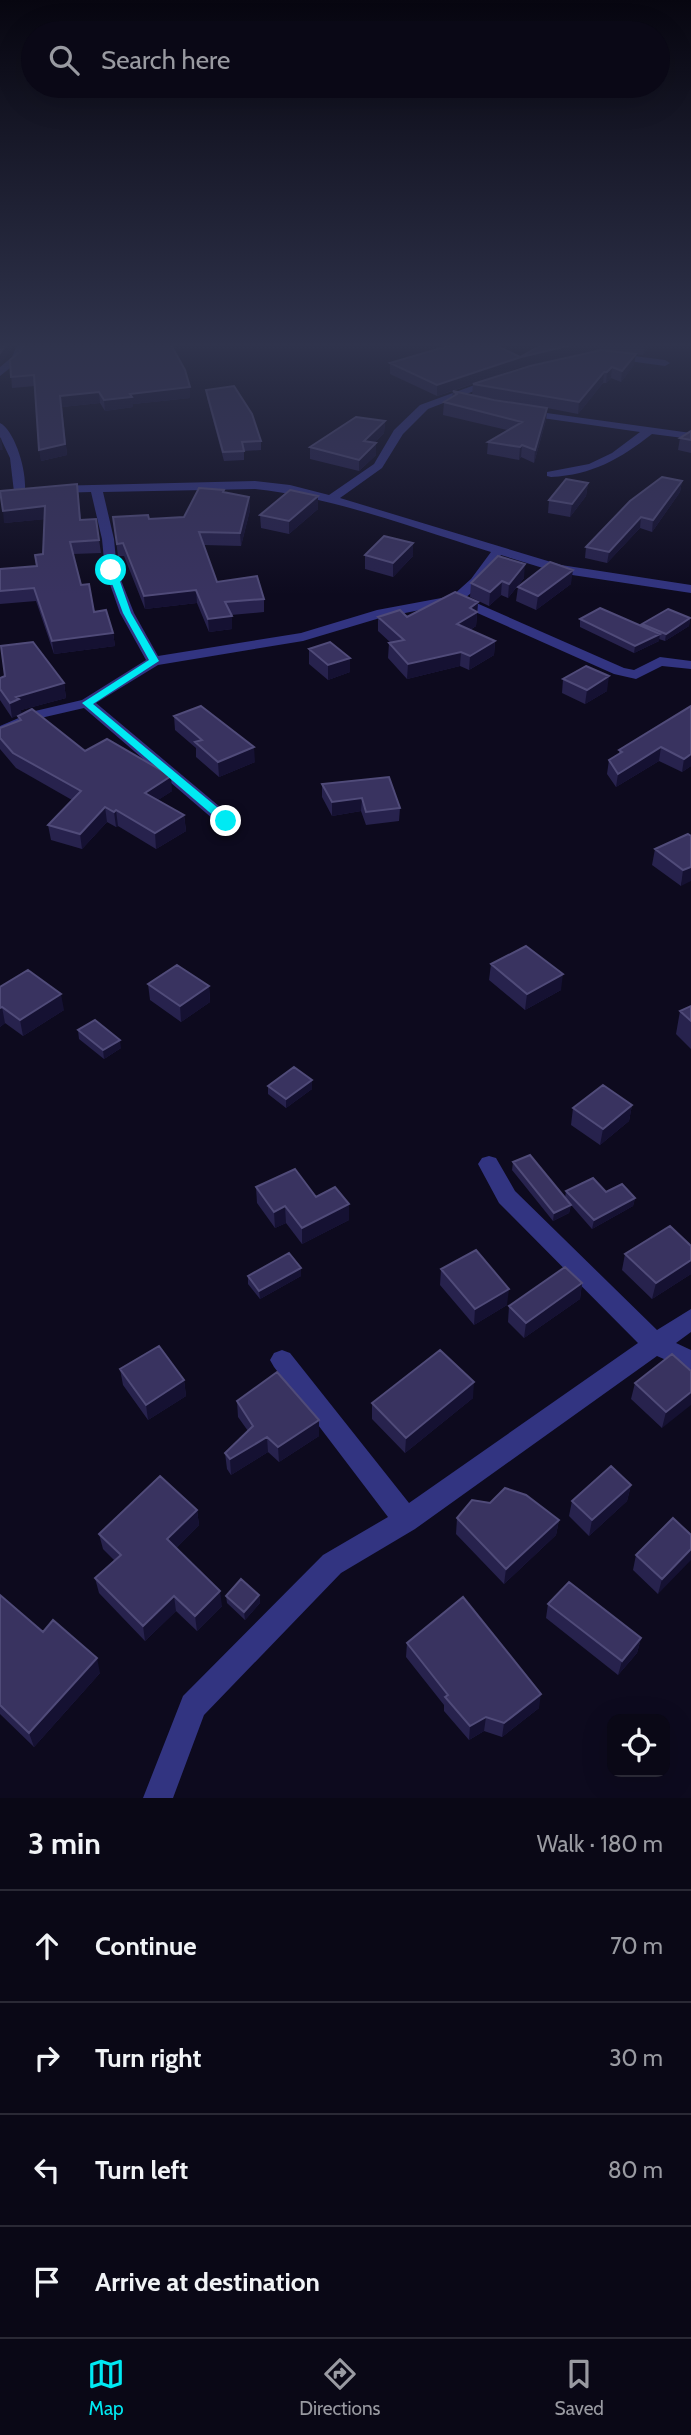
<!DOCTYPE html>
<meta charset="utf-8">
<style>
body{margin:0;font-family:Cabin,sans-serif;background:#13111f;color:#f1f3f6}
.controls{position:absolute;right:21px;bottom:21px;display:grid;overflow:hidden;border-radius:14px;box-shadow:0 7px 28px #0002}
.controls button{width:63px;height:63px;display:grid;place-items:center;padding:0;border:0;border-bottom:2px solid #2a2935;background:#0a0816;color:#f1f3f6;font:35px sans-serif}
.stop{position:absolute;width:21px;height:21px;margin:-16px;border:5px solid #00eaf3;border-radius:50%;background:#fff}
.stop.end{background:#00eaf3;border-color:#fff;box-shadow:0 2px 7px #0008}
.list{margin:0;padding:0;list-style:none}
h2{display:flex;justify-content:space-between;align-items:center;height:91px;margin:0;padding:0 28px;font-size:30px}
h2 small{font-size:23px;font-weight:400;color:#999aa1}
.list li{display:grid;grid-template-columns:46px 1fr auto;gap:21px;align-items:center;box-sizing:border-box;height:112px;padding:0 28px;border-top:2px solid #2a2935}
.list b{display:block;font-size:26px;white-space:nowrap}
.list em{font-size:23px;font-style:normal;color:#999aa1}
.icon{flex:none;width:38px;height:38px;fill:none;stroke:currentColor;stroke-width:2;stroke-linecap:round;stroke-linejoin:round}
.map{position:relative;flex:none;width:691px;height:1798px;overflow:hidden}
.search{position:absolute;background:#0a0816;box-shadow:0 7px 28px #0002;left:21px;right:21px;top:21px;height:77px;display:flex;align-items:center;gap:18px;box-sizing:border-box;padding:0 24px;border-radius:38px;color:#999aa1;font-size:26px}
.sheet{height:539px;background:#0a0816}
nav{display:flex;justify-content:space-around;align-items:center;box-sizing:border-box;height:98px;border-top:2px solid #2a2935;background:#0a0816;font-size:19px;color:#999aa1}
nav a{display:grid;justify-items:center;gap:4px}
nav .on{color:#00eaf3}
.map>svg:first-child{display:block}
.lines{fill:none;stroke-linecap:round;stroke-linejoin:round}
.minor{fill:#323481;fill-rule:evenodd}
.wall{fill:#27224d;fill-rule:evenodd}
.shaded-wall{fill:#151132}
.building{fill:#393360;stroke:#504b79;stroke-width:2}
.route{fill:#00eaf3}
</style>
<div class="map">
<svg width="691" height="1798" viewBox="0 0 691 1798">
<rect width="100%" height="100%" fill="#0d0a1e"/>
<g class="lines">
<path class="minor" d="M18,343H28L20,360L0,376V367L12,357Z
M611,353L665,360L670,363L665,366L607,358L606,356Z
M491,379L500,381L428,409L403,434L382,468L340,498L561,565L691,585V593L559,573L501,555L481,585L465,598L624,668L634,670L660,657L691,661V669L662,666L636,679L614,674L455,603L380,618L303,641L158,665L96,703L232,817L234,821L232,825H220L84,708L45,717L0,736V726L35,711L82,700L146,660L120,613L105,570L102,539L91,492L56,493L52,492V486L255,481L290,485L329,495L374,464L394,430L420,405ZM255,489C336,498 413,528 491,552L471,579L452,596L377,610L301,633L158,656L134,613L117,570L114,539L103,492Z
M525,410L691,433V439L652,434C620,459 592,475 551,477L547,476V472L589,464L612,453L640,432L521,415L520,413Z
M0,423C16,431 29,478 24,495L14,492L10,458L0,437Z
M489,1156L496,1158L515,1191L657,1330L691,1309V1332L676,1343L691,1350V1371L657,1356L415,1529L341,1573L204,1715L173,1798H143L183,1696L323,1555L388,1517L274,1367L270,1360L274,1353L282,1350L290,1353L409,1503L638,1343L499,1203L478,1164L482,1158Z"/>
</g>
<path class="wall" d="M545,343H656L649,347L643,355L599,349L520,367L453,391L472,395L473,384L530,366L634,365L621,382L611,378L606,383H603L578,414L547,408L546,420L534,463L521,457L519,460L487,454L488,442L507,430L443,415L444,402L452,397L453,391L437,396L390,374V363L520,357ZM477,396L529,405L494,400Z
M10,360L190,398L133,404V407L105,411L100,403L62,407L67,455L41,461L35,386L12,388Z
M206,390L261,441V450L244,451V460L224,461L207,398Z
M385,421L384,433L374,443L376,455L359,471L310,459V447Z
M691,431V453L678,450L680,438Z
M682,481L680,492L652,532L640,528L607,563L585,558L586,547Z
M588,483L586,496L570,517L548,513L549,500Z
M77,484L81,520L96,519L101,553L73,554L81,585L94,612L113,633L115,646L54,654L36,601L0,604V569L36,566L35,555L43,554L45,519L4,523Z
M224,493L249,497L250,510L241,546L204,545L217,582L264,599V612L231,615L232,629L209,632L197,603L145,609L124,556H118L113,517L149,519L184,517Z
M318,496V509L289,534L261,528L260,515Z
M413,543V556L393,577L365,569V555Z
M524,578L508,598L501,595L489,606L470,597L471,583Z
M571,584L536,610L516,601L518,587Z
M478,602L476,626L470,630L495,641L494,655L469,670L460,666L407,679L388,658L389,643H391L378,631V617H407Z
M690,618L689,626L665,641L659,639V641L634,653L580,627V619L642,626V624Z
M309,649L350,658V672L328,680L309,664Z
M0,678L64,683L66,698L21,710L12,718L0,700Z
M563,679L607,691L585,704L562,693Z
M691,706V766L682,772L659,761L616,787L607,774L609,760L619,754V750Z
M18,716L85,751L172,791L158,800L184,815L186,831L156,849L118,826L116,827L107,822L82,849L51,840L48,825L72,800L16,768L0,749V728L19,721Z
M174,716L255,762L219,777L196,757V748L175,730Z
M322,784L400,808L399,821L366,825L361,811L332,816L322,797Z
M691,836L681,886L652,865L655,849Z
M491,964L561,990L525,1010L489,980Z
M148,984L209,986L210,1002L181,1022L150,1000Z
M0,987L64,1010L23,1036L5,1023L0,1027Z
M691,1006V1049L676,1034L680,1011Z
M78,1030L121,1048L104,1059L79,1039Z
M312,1080V1089L286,1108L268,1094V1086Z
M632,1105L629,1121L600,1145L571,1125L573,1108Z
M513,1162L565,1198L566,1191L606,1192L635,1198L633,1206L592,1229L571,1205L569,1213L553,1221L512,1170Z
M256,1187L316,1197L349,1220L302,1244L286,1223L275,1228L257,1203Z
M691,1246V1274L652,1299L622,1270L625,1254Z
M301,1268V1276L260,1299L248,1284V1276Z
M441,1269L507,1305L474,1325L440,1285Z
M582,1283L580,1299L524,1338L508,1322L509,1306Z
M120,1369L184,1380L186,1396L148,1420L123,1385Z
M691,1371L662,1428L631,1399L635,1383Z
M473,1398L405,1453L372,1419V1403Z
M237,1401L319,1436L279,1462L268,1452L231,1475L227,1469L225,1453L248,1431L238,1417Z
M631,1485L627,1501L589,1536L569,1516L572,1501Z
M197,1510L199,1525L176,1548L222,1606L197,1631L176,1611L145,1641L99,1593L95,1578L115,1561L103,1549L99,1534Z
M457,1518L559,1520L556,1535L504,1584L456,1534Z
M691,1535L658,1594L633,1570L636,1555Z
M0,1595L43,1632L100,1673L34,1747L0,1714Z
M259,1595L260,1603L245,1620L227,1603L226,1596Z
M548,1604L641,1638L637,1653L618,1675L546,1618Z
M407,1643L539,1708L502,1737L484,1731L469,1740L444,1711V1705L406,1657Z"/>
<path class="shaded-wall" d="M7,343H16L0,366V353Z
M580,343H600L599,349L520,367L437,396V385L521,357Z
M645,343H656L649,347L643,355Z
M636,354L634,365L621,382L622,371Z
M612,367L611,378L606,383L607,372Z
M604,372L603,383L578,414L579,402Z
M190,387V398L133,404V407L105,411L104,400L130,394Z
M99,392L100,403L62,407L67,455L41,461L39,450L60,396Z
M547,408L546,420L534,463L535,450Z
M385,421L384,433L364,453V441Z
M1,438L3,450H0V439Z
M376,443V455L359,471V460Z
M522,445L521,457L519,460L520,447Z
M682,481L680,492L652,532L653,520Z
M588,483L586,496L570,517L572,504Z
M318,496V509L289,534V521Z
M249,497L250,510L241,546L240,533Z
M45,506L47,519L4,523L3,511Z
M641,517L640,528L607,563L609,552Z
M413,543V556L393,577V563Z
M525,564L524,578L508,598L509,584Z
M573,570L571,584L536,610L538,596Z
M502,581L501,595L489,606L490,592Z
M196,590L197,603L145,609L144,596Z
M478,602L476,626L456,638L457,624L470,608Z
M232,616V629L209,632L208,619Z
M690,618L689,626L665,641L666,634Z
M113,633L115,646L54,654L52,641Z
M660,634L659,641L634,653L635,646Z
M495,641L494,655L469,670L470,656Z
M461,652L460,666L407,679L408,664Z
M350,658V672L328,680V665Z
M609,676L607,691L585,704L587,690Z
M64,683L66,698L21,710L22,714L12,718L10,703L16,697Z
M254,747L255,762L219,777L218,762Z
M661,747L659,761L616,787L618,774Z
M691,751V766L682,772L684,759Z
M171,776L172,791L146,808L145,793Z
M362,798L361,811L332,816V802Z
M105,807L107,822L82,849L80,834Z
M116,810L118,826L116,827L114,812Z
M184,815L186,831L156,849L155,833Z
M691,867V881L681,886L683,870Z
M563,974L561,990L525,1010L527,994Z
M209,986L210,1002L181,1022L180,1006Z
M61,994L64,1010L23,1036L20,1020Z
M2,1007L5,1023L0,1027V1008Z
M120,1040L121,1048L104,1059L103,1050Z
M312,1080V1089L286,1108V1099Z
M632,1105L629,1121L600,1145L603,1129Z
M635,1198L633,1206L592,1229L594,1220Z
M349,1204V1220L302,1244V1228Z
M571,1205L569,1213L553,1221L554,1213Z
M285,1206L286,1223L275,1228L274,1212Z
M691,1260V1274L652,1299L656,1283Z
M301,1268V1276L260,1299L259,1291Z
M582,1283L580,1299L524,1338L526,1323Z
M509,1289L507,1305L474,1325L475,1309Z
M184,1380L186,1396L148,1420L146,1405Z
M474,1382L473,1398L405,1453L406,1438Z
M691,1392V1405L662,1428L666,1412Z
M319,1420V1436L279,1462L278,1447Z
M267,1437L268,1452L231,1475L230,1459Z
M631,1485L627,1501L589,1536L592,1520Z
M197,1510L199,1525L169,1555L167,1539Z
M559,1520L556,1535L504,1584L506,1569Z
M691,1549V1560L658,1594L662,1579Z
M220,1591L222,1606L197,1631L195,1616Z
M259,1595L260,1603L245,1620L244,1612Z
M174,1596L176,1611L145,1641L143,1626Z
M641,1638L637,1653L618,1675L622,1661Z
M97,1658L100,1673L34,1747L29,1733Z
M541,1694L539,1708L502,1737L504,1723Z
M486,1717L484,1731L469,1740L470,1726Z"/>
<path class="building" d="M0,343H7L0,353Z
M24,343H170L185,370L190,387L130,394L132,397L104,400L99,392L60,396L65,444L39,450L34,375L11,377L10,360L21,351Z
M458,343H491L520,357L545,343H580L521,357L437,385L390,363Z
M601,350L636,354L622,371L612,367L607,372H604L579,402L473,384L530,366Z
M234,386L252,414L261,441L242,442L244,451L223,452L206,390Z
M453,391L494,400L547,408L535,450L522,445L520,447L488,442L522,422L444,402L457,394Z
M356,417L385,421L364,441L376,443L359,460L310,447Z
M691,431V440L680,438Z
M662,477L682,481L653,520L641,517L609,552L586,547L630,501Z
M566,479L588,483L572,504L549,500Z
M77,484L80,520L96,519L99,540L70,542L81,585L89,584L94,612L106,610L113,633L52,641L34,588L0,591V569L37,566L35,555L43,554L45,506L3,511L0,491Z
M199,488L224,490L223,492L249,497L240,533L199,532L217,582L257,576L264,599L225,602L232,616L208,619L196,590L144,596L123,543L117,544L113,517L148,515L149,519L184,517Z
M290,490L318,496L289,521L260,515Z
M384,536L413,543L393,563L365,555Z
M498,556L525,564L509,584L502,581L490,592L471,583Z
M550,562L573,570L538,596L518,587Z
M455,592L478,602L470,608L477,612L457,624L495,641L470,656L461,652L408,664L389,643L404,640L378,617L400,610L407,617Z
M600,608L660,634L635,646L580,619Z
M668,609L690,618L666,634L642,624Z
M33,642L64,683L16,697L19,699L10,703L0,689V678L5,676L1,646Z
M330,642L350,658L328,665L309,649Z
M586,666L609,676L587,690L563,679Z
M201,706L254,747L218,762L195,742L202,740L174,716Z
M691,706V754L684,759L661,747L618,774L609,760L622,752L619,750Z
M32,709L85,751L107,739L171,776L145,793L184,815L155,833L116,810L114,812L105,807L80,834L48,825L81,791L13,753L0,738V728L21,720L18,716Z
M389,777L400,808L366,812L362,798L332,802L322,784Z
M688,834L691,836V867L683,870L655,849Z
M526,946L563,974L527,994L491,964Z
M177,965L209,986L180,1006L148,984Z
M28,970L61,994L20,1020L2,1007L0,1008V987Z
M691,1006V1021L680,1011Z
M95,1020L120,1040L103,1050L78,1030Z
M294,1067L312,1080L286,1099L268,1086Z
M603,1085L632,1105L603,1129L573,1108Z
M530,1155L571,1205L554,1213L513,1162Z
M295,1169L316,1197L335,1187L349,1204L302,1228L285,1206L274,1212L256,1187Z
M593,1178L606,1192L622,1184L635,1198L594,1220L566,1191Z
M670,1226L691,1246V1260L656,1283L625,1254Z
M476,1250L509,1289L475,1309L441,1269Z
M289,1253L301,1268L259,1291L248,1276Z
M565,1267L582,1283L526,1323L509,1306Z
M159,1346L184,1380L146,1405L120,1369Z
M440,1350L474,1382L406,1438L372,1403Z
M672,1354L691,1371V1392L666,1412L635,1383Z
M277,1372L319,1420L278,1447L267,1437L230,1459L225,1453L253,1426L237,1401Z
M611,1466L631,1485L592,1520L572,1501Z
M160,1476L197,1510L167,1539L220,1591L195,1616L174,1596L143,1626L95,1578L121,1555L99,1534Z
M505,1488L526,1495L559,1520L506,1569L457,1518L472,1500L490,1503Z
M673,1518L691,1535V1549L662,1579L636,1555Z
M241,1579L259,1595L244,1612L226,1596Z
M569,1582L641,1638L622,1661L548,1604Z
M0,1595L43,1632L53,1620L97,1658L29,1733L0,1705Z
M463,1597L541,1694L504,1723L486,1717L470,1726L445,1697L448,1695L407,1643Z"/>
<linearGradient id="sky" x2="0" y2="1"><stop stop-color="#070610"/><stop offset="0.58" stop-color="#2f334c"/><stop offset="1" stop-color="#2f334c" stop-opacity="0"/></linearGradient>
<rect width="691" height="595" fill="url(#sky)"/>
<path class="route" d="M111,568L116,570L131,613L159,661L93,704L230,818V823H222L82,703L149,660L123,613L107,570Z"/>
</svg>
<div class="controls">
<button><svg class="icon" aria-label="locate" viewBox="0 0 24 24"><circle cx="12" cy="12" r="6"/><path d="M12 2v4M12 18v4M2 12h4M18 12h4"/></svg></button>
</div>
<div class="stop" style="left:111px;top:570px"></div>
<div class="stop end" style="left:226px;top:821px"></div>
<div class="search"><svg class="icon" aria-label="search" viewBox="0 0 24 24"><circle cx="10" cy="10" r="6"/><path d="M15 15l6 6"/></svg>Search here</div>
</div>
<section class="sheet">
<h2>3 min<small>Walk · 180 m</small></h2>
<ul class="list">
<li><svg class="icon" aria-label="ahead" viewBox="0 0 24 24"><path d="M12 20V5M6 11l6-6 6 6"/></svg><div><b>Continue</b></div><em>70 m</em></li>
<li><svg class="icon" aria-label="right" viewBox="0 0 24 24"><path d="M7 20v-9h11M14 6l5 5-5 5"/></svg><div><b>Turn right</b></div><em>30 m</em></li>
<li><svg class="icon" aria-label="left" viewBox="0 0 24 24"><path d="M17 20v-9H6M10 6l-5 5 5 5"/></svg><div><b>Turn left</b></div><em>80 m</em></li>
<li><svg class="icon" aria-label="arrive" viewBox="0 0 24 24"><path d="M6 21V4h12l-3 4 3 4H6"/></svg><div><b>Arrive at destination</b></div></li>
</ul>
</section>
<nav>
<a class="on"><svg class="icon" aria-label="map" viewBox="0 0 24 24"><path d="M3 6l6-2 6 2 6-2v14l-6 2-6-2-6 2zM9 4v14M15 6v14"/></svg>Map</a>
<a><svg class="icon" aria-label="directions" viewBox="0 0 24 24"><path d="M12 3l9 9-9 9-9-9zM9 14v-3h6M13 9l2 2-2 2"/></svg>Directions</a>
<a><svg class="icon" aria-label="saved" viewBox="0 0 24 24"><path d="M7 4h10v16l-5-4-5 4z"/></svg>Saved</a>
</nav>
